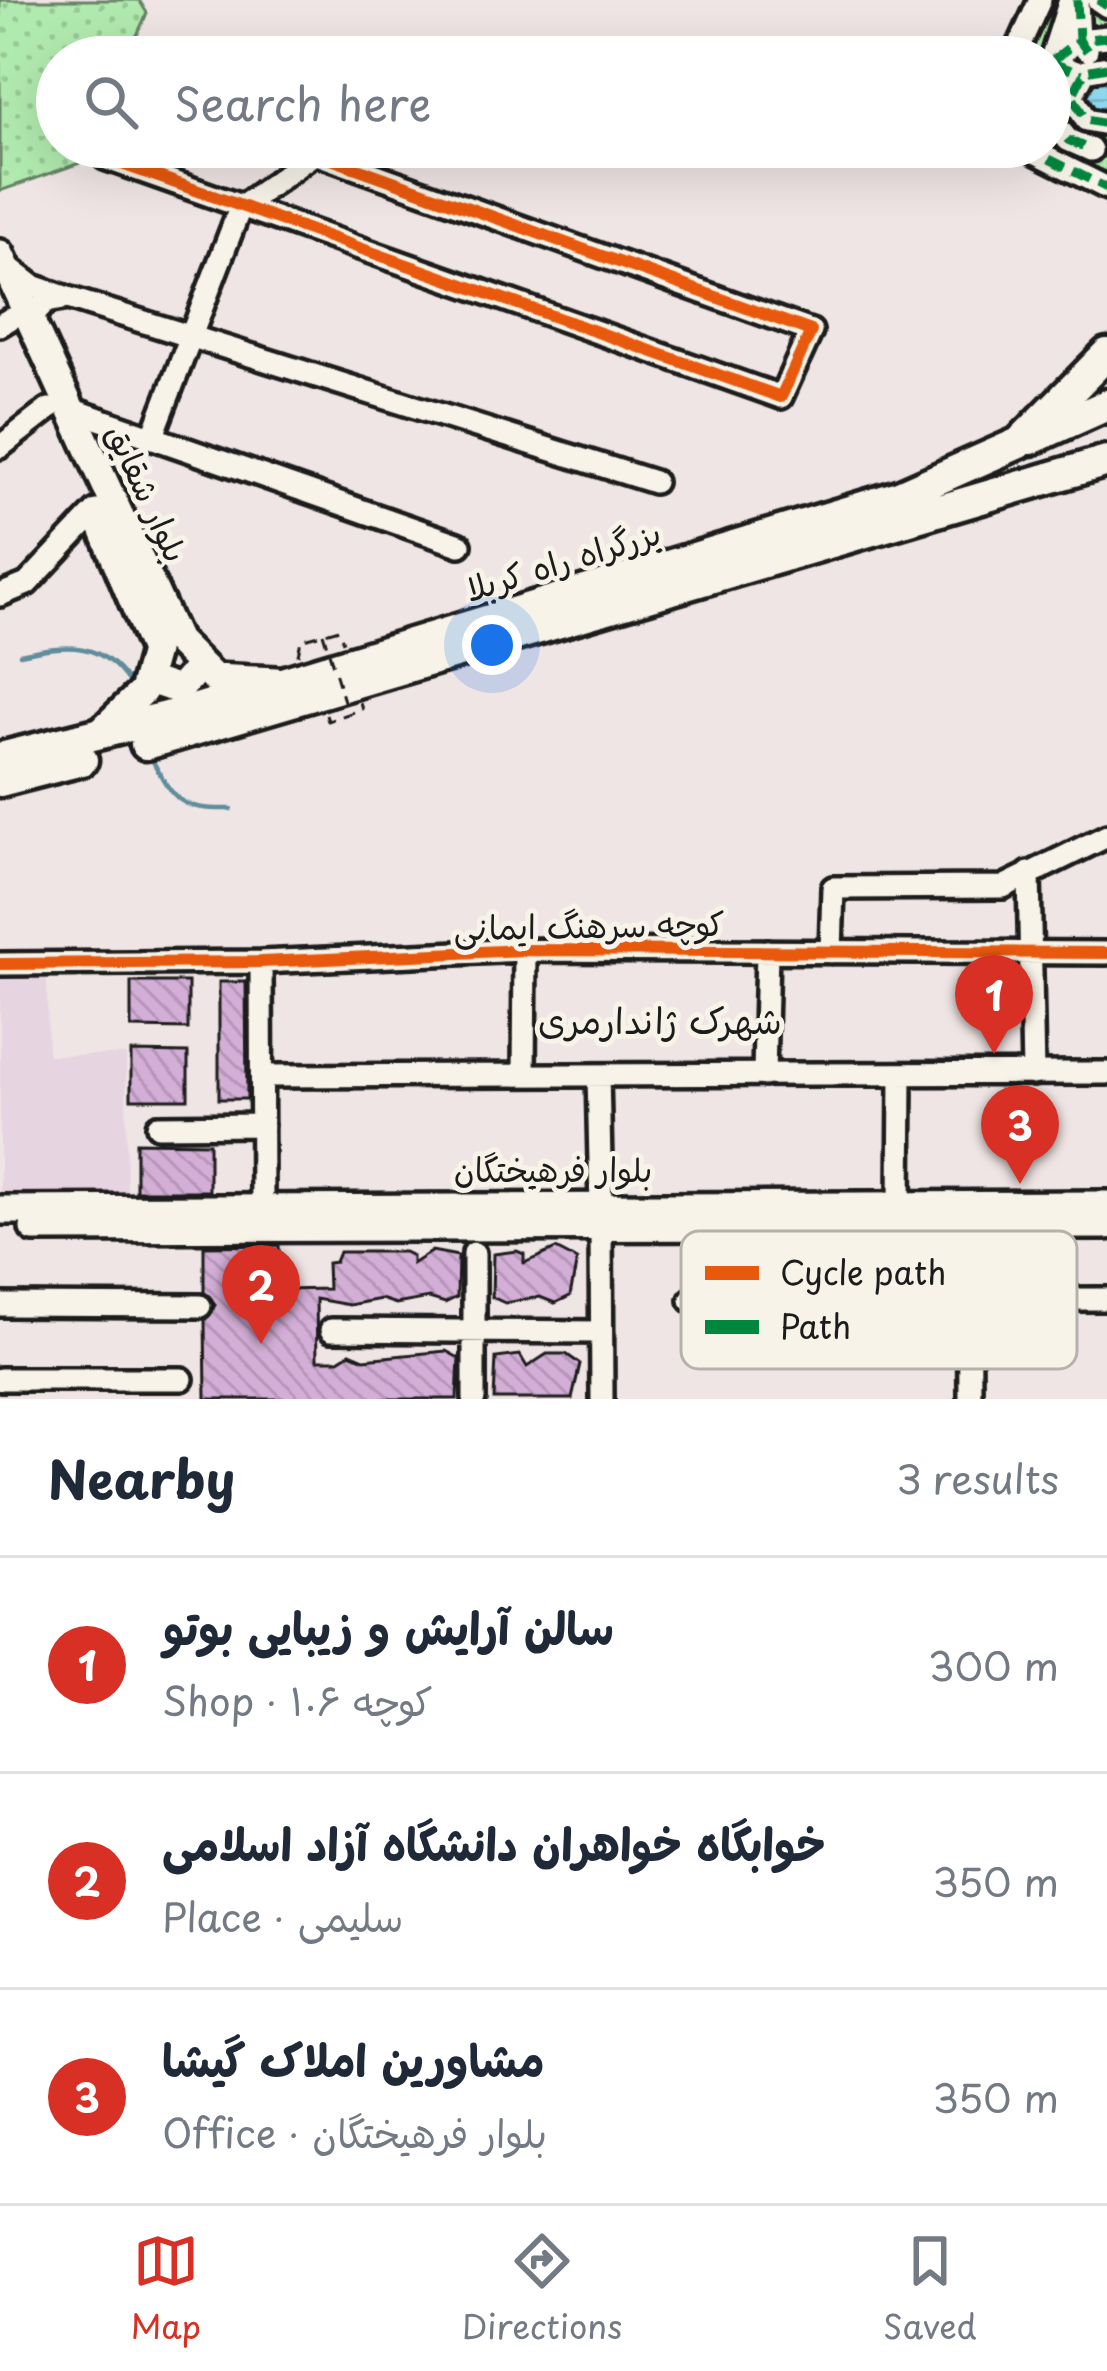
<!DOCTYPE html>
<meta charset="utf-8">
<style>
body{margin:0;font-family:"Playpen Sans","Playpen Sans Arabic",sans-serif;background:#f2f2f3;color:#1f2937}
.you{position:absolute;left:492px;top:645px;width:42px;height:42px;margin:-30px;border:9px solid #fff;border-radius:50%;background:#1a73e8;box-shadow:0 0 0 18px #1a73e833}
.badge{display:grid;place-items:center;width:78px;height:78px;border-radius:50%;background:#d93025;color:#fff;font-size:39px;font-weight:700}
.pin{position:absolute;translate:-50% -99px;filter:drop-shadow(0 3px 6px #0008)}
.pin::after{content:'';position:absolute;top:63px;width:42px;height:36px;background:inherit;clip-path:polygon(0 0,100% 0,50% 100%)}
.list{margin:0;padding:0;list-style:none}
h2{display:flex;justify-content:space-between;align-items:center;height:156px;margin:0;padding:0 48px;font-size:51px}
h2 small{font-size:39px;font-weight:400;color:#747a83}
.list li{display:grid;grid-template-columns:78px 1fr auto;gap:36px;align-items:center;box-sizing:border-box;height:216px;padding:0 48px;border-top:3px solid #e0e1e3}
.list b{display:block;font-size:45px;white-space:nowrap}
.list p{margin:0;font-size:39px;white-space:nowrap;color:#747a83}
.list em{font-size:39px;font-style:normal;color:#747a83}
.icon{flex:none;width:66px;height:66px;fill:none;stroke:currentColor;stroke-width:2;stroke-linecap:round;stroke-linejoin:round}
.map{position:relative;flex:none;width:1107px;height:1399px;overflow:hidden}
.search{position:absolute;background:#fff;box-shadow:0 12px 48px #0002;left:36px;right:36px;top:36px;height:132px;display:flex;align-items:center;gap:30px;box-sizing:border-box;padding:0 42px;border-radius:66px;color:#747a83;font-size:45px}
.sheet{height:804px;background:#fff}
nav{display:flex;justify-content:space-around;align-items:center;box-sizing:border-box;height:168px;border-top:3px solid #e0e1e3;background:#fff;font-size:33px;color:#747a83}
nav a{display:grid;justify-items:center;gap:6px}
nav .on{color:#d93025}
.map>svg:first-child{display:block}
.built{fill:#e7d4e1}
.grass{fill:url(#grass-dots);stroke:#668365;stroke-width:3}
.water{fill:url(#water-rules);stroke:#608d9b;stroke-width:3}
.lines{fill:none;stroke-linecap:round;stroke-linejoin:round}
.stream{stroke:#608d9b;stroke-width:4.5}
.building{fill:url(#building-back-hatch);stroke:#1c1c1c;stroke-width:3}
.minor-casing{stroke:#1c1c1c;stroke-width:30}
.major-casing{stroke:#1c1c1c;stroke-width:36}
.highway-casing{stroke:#1c1c1c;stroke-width:39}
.path{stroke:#1c1c1c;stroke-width:3;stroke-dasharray:12 9;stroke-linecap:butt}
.minor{stroke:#f7f3e8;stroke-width:21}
.major{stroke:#f7f3e8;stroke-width:27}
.highway{stroke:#f7f3e8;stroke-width:30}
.path-bridge{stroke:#1c1c1c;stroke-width:3;stroke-dasharray:12 9;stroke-linecap:butt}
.quiet{stroke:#00873e;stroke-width:9;stroke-dasharray:18 9;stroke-linecap:butt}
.cycleway-casing{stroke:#f7f3e8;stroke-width:20}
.cycleway{stroke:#e8590c;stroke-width:12}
.labels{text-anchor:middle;stroke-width:10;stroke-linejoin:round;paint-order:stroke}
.street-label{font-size:33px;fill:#1c1c1c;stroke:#f7f3e8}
.neighbourhood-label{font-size:36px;fill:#1c1c1c;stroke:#f7f3e8}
.key{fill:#f7f3e8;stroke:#b5b2ab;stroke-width:3}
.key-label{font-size:33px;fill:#1c1c1c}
</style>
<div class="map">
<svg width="1107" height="1399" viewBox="0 0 1107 1399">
<defs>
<pattern id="grass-dots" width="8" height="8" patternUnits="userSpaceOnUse" patternTransform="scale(3)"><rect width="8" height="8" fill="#b1eaae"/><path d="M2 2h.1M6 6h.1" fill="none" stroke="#98c895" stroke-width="1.8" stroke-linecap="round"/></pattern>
<pattern id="water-rules" width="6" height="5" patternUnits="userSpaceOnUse" patternTransform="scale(3)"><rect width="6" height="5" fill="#8ed9ef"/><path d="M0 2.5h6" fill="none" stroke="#7abacc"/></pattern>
<pattern id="building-back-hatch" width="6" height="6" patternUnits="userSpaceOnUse" patternTransform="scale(3)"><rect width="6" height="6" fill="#d3aed7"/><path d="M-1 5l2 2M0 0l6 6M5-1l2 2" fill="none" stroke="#b595b8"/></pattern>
</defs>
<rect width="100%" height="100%" fill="#f0e5e5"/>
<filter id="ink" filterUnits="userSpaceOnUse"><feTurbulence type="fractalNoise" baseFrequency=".00833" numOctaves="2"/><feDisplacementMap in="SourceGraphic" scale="24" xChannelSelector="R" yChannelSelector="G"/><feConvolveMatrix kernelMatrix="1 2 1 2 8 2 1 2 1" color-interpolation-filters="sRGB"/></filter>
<g filter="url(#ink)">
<path class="built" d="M0,978H47L48,1055H126L127,1196H0Z"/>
<path class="grass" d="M0,0H139L147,13L127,57H57V147H87L80,163L0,191Z
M1053,0H1107V197L1021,147H1050V57H1030Z"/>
<path class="water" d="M1107,77V108L1087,107L1084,81Z"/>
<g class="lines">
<path class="stream" d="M20,654C68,644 101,640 130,684
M149,754C174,800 177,810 231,809"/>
</g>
<path class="building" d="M131,982H188V1029L131,1028Z
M219,982H246L247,1099H219Z
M131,1052L188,1053V1099H131Z
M136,1142L209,1143V1191H136Z
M279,1245L281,1290L328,1289L327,1263L335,1262L339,1252H404L412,1256V1264L432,1251L458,1256L457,1297L445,1303L429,1298L396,1304L381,1299L349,1305L316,1299L317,1360H339L350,1353L364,1359L446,1351L459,1358L457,1399H206L205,1320L215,1305L204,1292V1246Z
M556,1249L577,1260L570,1296L555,1303L540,1297L505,1303L492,1297L493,1254L517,1251L524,1254V1263Z
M547,1354H566L580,1364L572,1399H494L496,1358L520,1355L527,1367Z"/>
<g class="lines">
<g class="minor-casing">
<path id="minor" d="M1077,0L1079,40L1050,62L1082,74
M1098,0L1107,6
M1087,50L1079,40L1107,37
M1014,57L1040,0
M1050,62L1070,0
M1107,67L1085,71L1072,96L1086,120L1107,124
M1050,118L1068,140L1091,150
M1025,147L1107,188
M105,158L781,397L811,331L298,147
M11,269L33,286L68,298L46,302L35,314V334
M68,298L654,482
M0,325L10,319
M68,408L460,545
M152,438L240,208L315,153
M0,447L49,409
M0,595L27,584L96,511
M1029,873L1033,1074
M831,952L833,888L1003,887L1107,836
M261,962L262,1207
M0,964L261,962L525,950L1107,953
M524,1075L525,950
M598,1075L601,1206
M764,1075L767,951
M262,1076L1107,1073
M158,1126L262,1125
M900,1206L901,1074
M969,1225L970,1399
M601,1227L602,1399
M474,1253V1399
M691,1300L1107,1299
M0,1305L200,1306
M331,1330L601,1332
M0,1379H182"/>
</g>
<g class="major-casing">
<path id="major" d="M0,254L177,641L214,678L276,681
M149,680L179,690L198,668
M97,735L143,691L154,651L99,519
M0,1210L1107,1205
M34,1228L1107,1225"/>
</g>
<g class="highway-casing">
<path id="highway" d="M1031,439L1107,405
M146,744L1107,461
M0,758L190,711L899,496L1019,443L1107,354
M0,781L82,760"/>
</g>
<path class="path" d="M298,655L301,640L339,629L343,642
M326,715L328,721L362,709L360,702"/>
<use href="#minor" class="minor"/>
<use href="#major" class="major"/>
<use href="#highway" class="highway"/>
<path class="path-bridge" d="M323,633L348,714"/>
<path class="quiet" d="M1077,0L1079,40L1050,62L1082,74
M1098,0L1107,6
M1087,51L1079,40L1107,37
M1107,67L1085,71L1072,96L1086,120L1107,124
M1050,118L1068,140L1091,150
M1025,147L1107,188"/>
<g class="cycleway-casing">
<path id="cycleway" d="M105,158L781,397L811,331L298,147
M0,964L261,962L525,950L1107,953"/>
</g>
<use href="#cycleway" class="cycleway"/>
</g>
</g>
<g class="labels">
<g class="street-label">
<text transform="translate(147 493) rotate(65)" y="12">بلوار شقایق</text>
<text transform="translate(563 561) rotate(-17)" y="12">بزرگراه راه کربلا</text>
<text transform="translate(589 926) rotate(-1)" y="12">کوچه سرهنگ ایمانی</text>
<text x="553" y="1182">بلوار فرهیختگان</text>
</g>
<g class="neighbourhood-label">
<text x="660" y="1034">شهرک ژاندارمری</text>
</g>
</g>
<rect x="681" y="1231" width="396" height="138" rx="18" class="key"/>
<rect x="705" y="1266" width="54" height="14" fill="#e8590c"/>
<rect x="705" y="1320" width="54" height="14" fill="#00873e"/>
<g class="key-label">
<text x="780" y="1285">Cycle path</text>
<text x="780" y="1339">Path</text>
</g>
</svg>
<div class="you"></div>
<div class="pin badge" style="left:994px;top:1054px">1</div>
<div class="pin badge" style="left:261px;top:1344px">2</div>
<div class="pin badge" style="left:1020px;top:1184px">3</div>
<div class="search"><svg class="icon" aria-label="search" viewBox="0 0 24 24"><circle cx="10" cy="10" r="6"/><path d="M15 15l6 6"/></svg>Search here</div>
</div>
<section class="sheet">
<h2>Nearby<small>3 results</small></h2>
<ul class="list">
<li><span class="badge">1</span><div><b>سالن آرایش و زیبایی بوتو</b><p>Shop · کوچه ۱۰۶</p></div><em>300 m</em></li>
<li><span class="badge">2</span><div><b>خوابگاه خواهران دانشگاه آزاد اسلامی</b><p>Place · سلیمی</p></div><em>350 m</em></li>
<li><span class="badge">3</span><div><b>مشاورین املاک گیشا</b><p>Office · بلوار فرهیختگان</p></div><em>350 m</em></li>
</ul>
</section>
<nav>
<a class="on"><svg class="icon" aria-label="map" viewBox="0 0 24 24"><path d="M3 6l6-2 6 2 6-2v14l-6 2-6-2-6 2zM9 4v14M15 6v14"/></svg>Map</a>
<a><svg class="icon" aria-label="directions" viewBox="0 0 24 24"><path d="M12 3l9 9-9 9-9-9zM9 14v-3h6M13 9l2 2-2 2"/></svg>Directions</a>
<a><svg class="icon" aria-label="saved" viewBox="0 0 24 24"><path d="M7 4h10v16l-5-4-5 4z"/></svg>Saved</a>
</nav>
